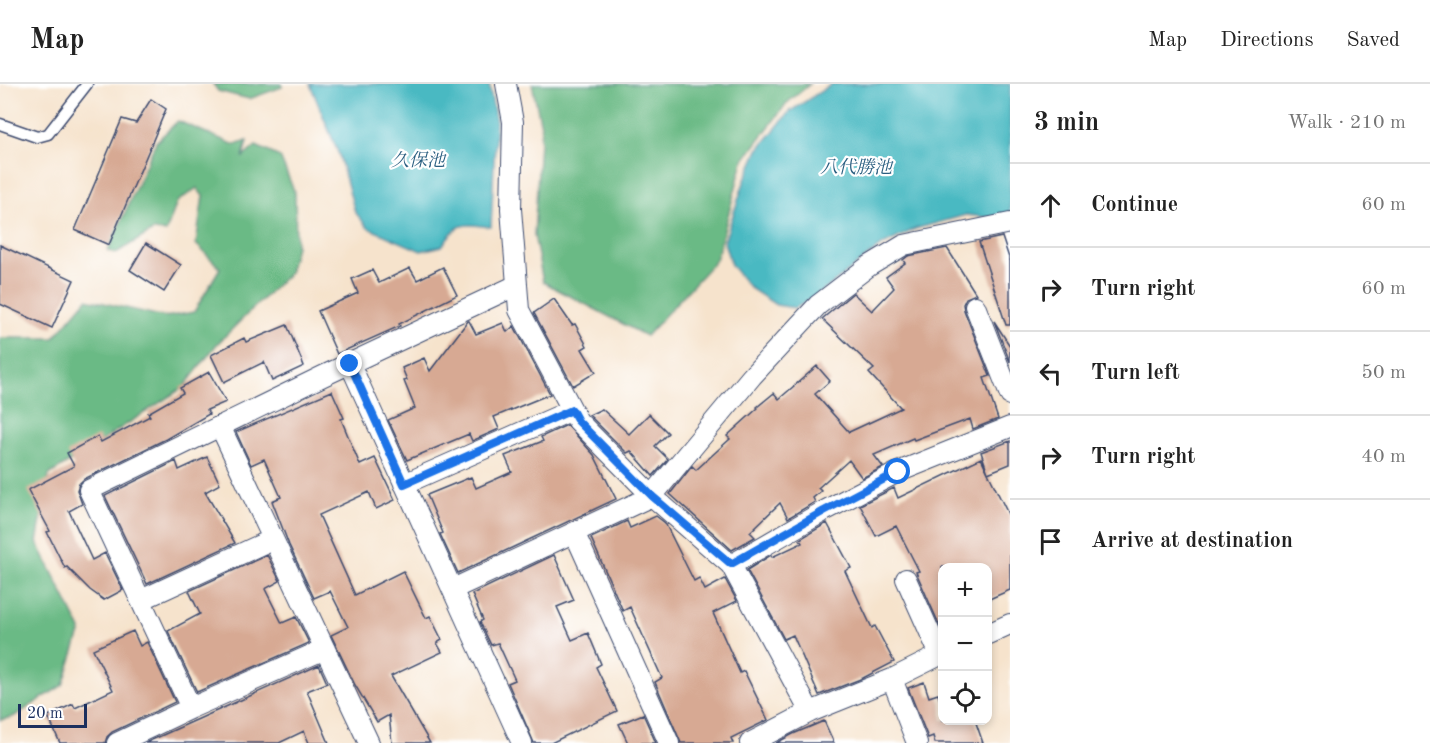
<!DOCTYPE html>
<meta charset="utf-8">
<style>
body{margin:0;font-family:"Old Standard TT","Noto Serif JP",serif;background:#f6f6f6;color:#222}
.controls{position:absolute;right:18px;bottom:18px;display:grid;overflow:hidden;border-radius:12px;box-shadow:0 3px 9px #0003}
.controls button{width:54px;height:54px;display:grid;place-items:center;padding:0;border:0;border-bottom:2px solid #e0e0e0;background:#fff;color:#222;font:30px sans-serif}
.scale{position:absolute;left:18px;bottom:15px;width:69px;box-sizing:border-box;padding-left:6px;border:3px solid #1b2f5e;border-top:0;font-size:16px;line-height:21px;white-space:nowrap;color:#1b2f5e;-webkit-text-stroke:4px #fff;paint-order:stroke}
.stop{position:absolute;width:18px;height:18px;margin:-14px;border:4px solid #1a73e8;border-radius:50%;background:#fff}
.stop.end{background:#1a73e8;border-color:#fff;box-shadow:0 2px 6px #0008}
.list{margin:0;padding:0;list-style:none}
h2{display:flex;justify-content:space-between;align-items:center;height:78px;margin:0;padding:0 24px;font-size:26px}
h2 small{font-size:20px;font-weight:400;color:#767676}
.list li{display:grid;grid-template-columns:39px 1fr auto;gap:18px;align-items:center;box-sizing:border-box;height:84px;padding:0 24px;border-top:2px solid #e0e0e0}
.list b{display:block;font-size:22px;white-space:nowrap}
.list em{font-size:20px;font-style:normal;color:#767676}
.icon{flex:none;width:33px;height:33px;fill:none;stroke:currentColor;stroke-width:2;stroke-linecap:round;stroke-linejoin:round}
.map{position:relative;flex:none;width:1010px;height:659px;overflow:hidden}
header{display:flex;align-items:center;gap:36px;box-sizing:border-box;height:84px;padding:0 30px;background:#fff;border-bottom:2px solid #e0e0e0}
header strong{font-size:28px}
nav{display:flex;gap:33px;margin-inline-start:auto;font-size:21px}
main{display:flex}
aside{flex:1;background:#fff}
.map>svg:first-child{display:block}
.forest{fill:#6bba85;stroke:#437472;stroke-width:1.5}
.water{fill:#4ab9c2;stroke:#327490;stroke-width:1.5}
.building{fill:#d7a993}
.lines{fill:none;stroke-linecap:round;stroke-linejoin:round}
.lane-casing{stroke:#3c4a6e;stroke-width:13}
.street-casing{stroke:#3c4a6e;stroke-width:22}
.lane{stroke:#fff;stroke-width:10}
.street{stroke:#fff;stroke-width:20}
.route{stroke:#1a73e8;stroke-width:8}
.labels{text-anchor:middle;stroke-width:4.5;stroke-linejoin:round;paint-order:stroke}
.water-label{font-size:18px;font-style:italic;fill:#2b5f81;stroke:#fff}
</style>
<header>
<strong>Map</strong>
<nav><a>Map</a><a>Directions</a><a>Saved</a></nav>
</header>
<main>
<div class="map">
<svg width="1010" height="659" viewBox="0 0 1010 659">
<rect width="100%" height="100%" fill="#fff"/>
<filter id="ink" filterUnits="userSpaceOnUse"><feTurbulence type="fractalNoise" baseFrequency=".0167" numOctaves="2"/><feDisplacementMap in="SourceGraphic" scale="12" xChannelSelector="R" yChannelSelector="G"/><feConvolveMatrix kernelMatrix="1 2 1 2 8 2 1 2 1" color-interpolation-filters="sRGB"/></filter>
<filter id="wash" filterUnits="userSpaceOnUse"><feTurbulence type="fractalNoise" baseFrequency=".008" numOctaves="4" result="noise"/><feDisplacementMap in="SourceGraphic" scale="24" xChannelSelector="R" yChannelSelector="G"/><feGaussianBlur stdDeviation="1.35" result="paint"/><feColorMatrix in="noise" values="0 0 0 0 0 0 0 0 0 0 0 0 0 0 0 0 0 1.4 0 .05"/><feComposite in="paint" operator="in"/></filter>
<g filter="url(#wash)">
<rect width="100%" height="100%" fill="#f6e3cc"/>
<path class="forest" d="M213,0H282V3L249,15L218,7Z
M532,0H810L787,19L743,77L716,176L646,252L543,198L534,151L541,42Z
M178,37L235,61L247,57L243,73L256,62L280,73L295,109L296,162L289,189L217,260L184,303L49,391L37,458L81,546L63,601L13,633L0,636V254H54L87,215L165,233L194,228L220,184L196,160L203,112L197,104L177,118L166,148L154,146L116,169L108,167L156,58Z"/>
<path class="water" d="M310,0H489L496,38L491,143C463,140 458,137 442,162L421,167L368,144L355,128L339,71Z
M832,0H1010V130L994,134L966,131L915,145L881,162L814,214L795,224L776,221L750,204L731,181L724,158L744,98L758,66L789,28Z"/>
<g id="blocks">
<path class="building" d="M151,15L166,25L109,161L75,146L122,35L136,39Z
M1002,153L1010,177V241H1006L979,158Z
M146,159L181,181L164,208L130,186Z
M0,161L74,196L52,244L0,220Z
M947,164L976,210L966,214L963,220L964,226L990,292L984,294L998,335L973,345L970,335L914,356L913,354L874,371L883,383L862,394L849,376L818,404L821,407L813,414L815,418L788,434L780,419L750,448L755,453L732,466L670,410L692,382L696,386L730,355L727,352L758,324L757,323L774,309L779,315L817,282L830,297L815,310L849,348L901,324L869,289L874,285L822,235L853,209L872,227L894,204L886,193L905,179L903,176L908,172Z
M443,183L457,211L399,240L400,242L337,270L318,227L358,209L352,195L372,186L379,199L410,184L417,196Z
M554,215L572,241L575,240L587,262L582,265L596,288L573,302L534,229Z
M468,237H469L476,250L503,239L507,248L514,242L550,310L494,333L499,345L472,357L469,350L407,376L388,336L415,324L404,297L407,296L402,284L424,274L430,287Z
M994,237L1010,262V278Z
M287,241L304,282L272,297L264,278L224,298L211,271L244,254L246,258Z
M209,288L226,318L207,326L209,330L166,355L84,395L79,400L77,406L82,420L69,427L92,476L105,469L123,506L104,516L90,506L67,483L65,484L47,448L50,447L28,406L74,382L67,369L98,352L101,358L150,332L148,329L183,309L180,304Z
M332,307L344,334L341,335L360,381L375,374L395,416L376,425L369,408L319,431L355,511L403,487L426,534L430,532L442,556L437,559L442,568L391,592L430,659H392L389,631L377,638L355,601L331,551L348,543L330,507L314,514L289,461L272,417L281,413L264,375L251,381L236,348Z
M602,325L629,350L649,330L668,349L655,362L668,375L653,392L631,367L627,369L589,331Z
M567,341L594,371L616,415L458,489L440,450L443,449L427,411L471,393L476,404L512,388L505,372L543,357L541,353Z
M1010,357V380L988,389L1010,434V506L987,516V483H942V547L916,488L919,487L896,442L876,452L860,421L894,404L898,414L981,374L988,389L981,368Z
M207,373L220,400L205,408L235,459L147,500L105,412L176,377L179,386Z
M656,432L665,439L694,497L699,494L705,506L725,495L737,517L713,529L740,589L744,587L768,636L731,654L733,659H681L655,598L662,594L630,523L623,527L591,454L627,437L630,444Z
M827,439L851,484L845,487L872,544L875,542L894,578L863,594L819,611L793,551L784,555L747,486L771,471L772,473L802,459L800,455Z
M267,471L280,497L265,505L282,539L296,533L309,559L197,608L168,547L200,530L189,507Z
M554,471L574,516L557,523L572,556L588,549L601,580L596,583L617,627L551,659H534L508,599L515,596L498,559L491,561L480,538L483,536L472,510Z
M133,547L140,562L147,558L175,618L112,648L107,653L105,659H60L48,632L73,620L75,624L113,606L93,565Z
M319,581L327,599L307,607L329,659H309L304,647L279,659H145Z
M924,598L929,613L938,610L942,623V636H975L983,659H935L933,652L928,654L908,604Z
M643,630L656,659H628L619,640Z
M824,637L834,659H776L793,650Z"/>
</g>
</g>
<g filter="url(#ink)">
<use href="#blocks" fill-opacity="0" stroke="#3c4a6e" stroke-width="1.5"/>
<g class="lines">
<g class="lane-casing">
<path id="lane" d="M0,40L37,53L48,50L87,0"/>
</g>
<g class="street-casing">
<path id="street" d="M506,0L513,38L511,125L519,226L578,337L652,412L731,481L810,628
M975,222L1010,311
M350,280L522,659
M220,342L369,659
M404,400L572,326
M575,450L669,659
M731,481L824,427L898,388L1010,343
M906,495L940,571
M453,505L652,412L752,292L818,221L869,182L904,161L1010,139
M141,516L273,455
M988,550L1010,540
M892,595L917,659
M191,624L325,565
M117,659L191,624L89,406L323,292L517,201
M750,659L810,628L892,595L942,570"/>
</g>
<use href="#lane" class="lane"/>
<use href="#street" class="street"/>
</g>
</g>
<g class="lines" filter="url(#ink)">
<path class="route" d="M350,280L404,400L572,326L578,337L652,412L731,480L824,427L898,388"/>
</g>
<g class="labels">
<g class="water-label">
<text x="418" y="82">久保池</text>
<text x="856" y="89">八代勝池</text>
</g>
</g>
</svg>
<div class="controls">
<button>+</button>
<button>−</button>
<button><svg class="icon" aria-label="locate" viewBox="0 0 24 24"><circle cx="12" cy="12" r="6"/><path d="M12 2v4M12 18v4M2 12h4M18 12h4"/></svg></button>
</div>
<div class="scale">20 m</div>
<div class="stop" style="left:898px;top:388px"></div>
<div class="stop end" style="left:350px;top:280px"></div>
</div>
<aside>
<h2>3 min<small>Walk · 210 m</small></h2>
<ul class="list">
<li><svg class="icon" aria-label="ahead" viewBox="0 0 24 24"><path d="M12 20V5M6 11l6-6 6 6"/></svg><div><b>Continue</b></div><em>60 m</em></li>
<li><svg class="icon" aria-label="right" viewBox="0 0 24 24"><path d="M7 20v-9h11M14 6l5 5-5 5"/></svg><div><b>Turn right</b></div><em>60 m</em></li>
<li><svg class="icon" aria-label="left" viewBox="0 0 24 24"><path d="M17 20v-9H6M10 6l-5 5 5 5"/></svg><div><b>Turn left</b></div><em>50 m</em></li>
<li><svg class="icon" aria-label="right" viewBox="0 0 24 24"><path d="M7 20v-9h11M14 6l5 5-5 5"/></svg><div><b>Turn right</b></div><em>40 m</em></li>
<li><svg class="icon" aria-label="arrive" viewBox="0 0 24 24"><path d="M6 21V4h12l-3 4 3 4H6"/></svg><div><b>Arrive at destination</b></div></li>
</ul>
</aside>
</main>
